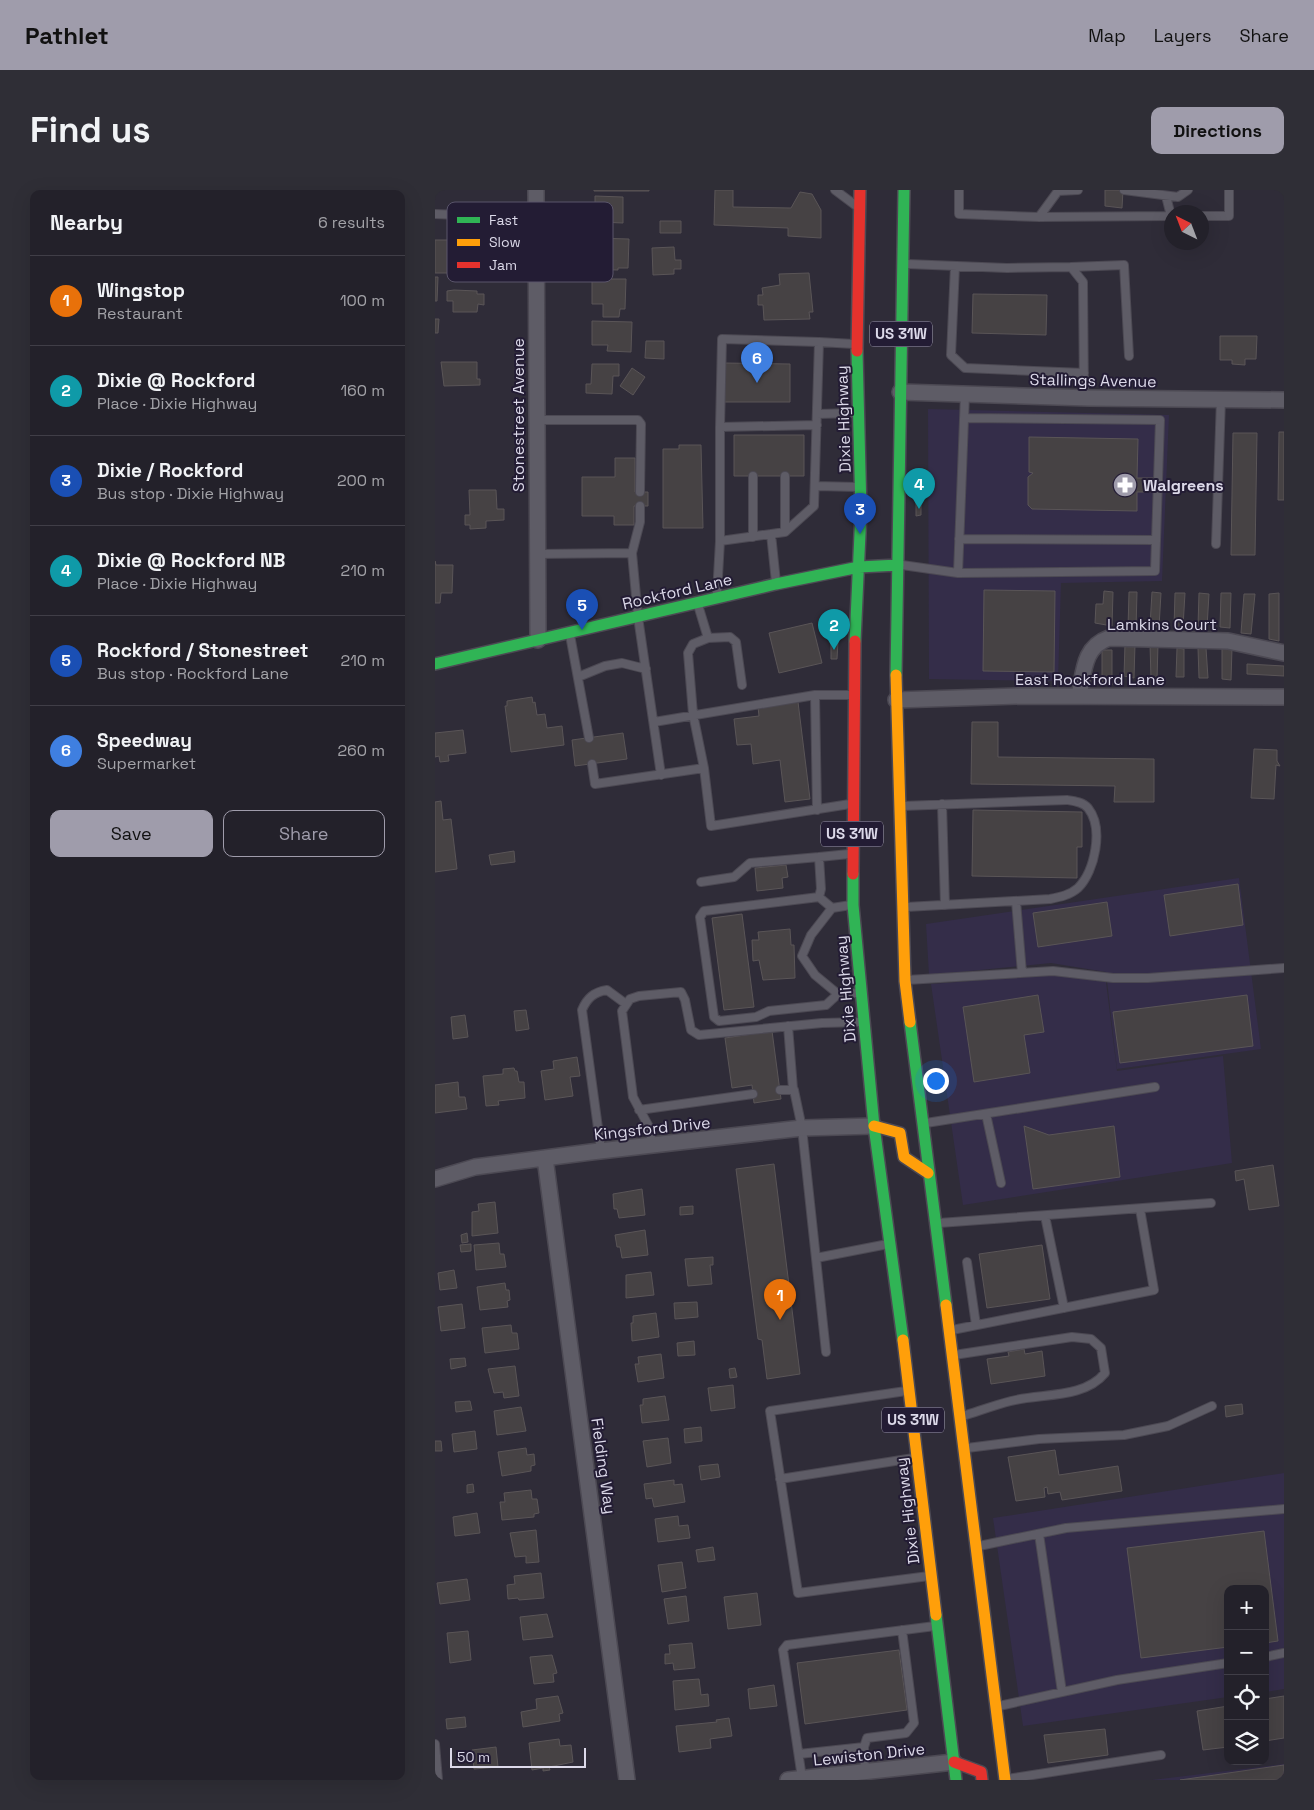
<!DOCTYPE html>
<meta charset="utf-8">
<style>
body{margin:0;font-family:"Space Grotesk",sans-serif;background:#2f2e36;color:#f1f3f6}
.controls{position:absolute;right:15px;bottom:15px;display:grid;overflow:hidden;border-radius:10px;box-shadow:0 5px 20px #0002}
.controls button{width:45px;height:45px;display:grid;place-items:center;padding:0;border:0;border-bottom:1px solid #403e47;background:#23212a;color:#f1f3f6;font:25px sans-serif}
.compass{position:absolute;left:729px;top:15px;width:45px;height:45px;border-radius:50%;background:#23212a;box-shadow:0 5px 20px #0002;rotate:318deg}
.scale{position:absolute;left:15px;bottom:12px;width:136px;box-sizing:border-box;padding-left:5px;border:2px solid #dcd9e9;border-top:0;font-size:14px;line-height:18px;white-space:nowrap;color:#dcd9e9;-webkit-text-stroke:4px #231c34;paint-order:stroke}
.you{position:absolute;left:500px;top:890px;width:18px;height:18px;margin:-12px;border:4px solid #fff;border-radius:50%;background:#1a73e8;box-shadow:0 0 0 8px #1a73e833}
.badge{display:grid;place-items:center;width:32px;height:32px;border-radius:50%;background:#9f9cab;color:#fff;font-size:16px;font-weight:700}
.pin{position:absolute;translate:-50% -41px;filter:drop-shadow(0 1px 2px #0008)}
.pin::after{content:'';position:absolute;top:26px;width:18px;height:15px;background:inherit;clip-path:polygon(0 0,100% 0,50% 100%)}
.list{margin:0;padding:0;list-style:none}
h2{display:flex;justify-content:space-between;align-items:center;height:65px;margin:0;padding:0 20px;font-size:21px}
h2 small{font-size:16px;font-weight:400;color:#a3a3a8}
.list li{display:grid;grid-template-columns:32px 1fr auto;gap:15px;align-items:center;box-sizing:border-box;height:90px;padding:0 20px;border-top:1px solid #403e47}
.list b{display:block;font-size:19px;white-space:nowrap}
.list p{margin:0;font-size:16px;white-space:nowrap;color:#a3a3a8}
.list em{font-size:16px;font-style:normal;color:#a3a3a8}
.actions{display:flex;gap:10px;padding:15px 20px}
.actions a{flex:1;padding:11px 0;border:1px solid #9f9cab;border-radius:10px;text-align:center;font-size:18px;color:#9f9cab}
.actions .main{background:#9f9cab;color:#111}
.icon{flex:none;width:28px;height:28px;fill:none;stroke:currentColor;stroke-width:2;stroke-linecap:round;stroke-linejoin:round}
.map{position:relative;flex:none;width:849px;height:1590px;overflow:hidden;border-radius:10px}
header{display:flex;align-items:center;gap:30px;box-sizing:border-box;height:70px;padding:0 25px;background:#9f9cab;color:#111}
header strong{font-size:24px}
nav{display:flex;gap:28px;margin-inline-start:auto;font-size:18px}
.intro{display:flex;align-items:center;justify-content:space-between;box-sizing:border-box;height:120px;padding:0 30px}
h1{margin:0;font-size:35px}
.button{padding:12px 22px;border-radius:10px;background:#9f9cab;color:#111;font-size:18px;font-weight:700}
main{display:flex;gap:30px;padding:0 30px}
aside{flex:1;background:#23212a;border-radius:10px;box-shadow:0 5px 20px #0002}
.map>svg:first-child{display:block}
.built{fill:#342d49}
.building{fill:#464244;stroke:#5a5557}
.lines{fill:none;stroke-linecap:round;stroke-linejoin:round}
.lane-casing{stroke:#4c4953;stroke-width:10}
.street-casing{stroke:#4c4953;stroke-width:18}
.fast-casing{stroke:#4c4953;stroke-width:14}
.slow-casing{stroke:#4c4953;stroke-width:14}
.jam-casing{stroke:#4c4953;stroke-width:14}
.lane{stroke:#5e5c66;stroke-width:8}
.street{stroke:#5e5c66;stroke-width:15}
.fast{stroke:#30b455;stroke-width:11}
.slow{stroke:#ff9f0a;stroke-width:11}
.jam{stroke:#e5322d;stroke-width:11}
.labels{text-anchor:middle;stroke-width:4;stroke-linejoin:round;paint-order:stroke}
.shield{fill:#231c34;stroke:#a4a0b3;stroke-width:1}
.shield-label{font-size:15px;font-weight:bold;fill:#dcd9e9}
.street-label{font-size:16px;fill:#dcd9e9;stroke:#231c34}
.poi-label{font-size:16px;font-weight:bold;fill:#dcd9e9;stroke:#231c34;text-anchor:start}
.key{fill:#231c34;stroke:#5a556a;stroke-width:1}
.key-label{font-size:14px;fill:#dcd9e9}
</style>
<header>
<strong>Pathlet</strong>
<nav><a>Map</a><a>Layers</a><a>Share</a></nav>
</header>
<div class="intro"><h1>Find us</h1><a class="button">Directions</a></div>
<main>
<aside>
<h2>Nearby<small>6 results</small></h2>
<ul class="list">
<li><span class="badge" style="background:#e8710a">1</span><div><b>Wingstop</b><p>Restaurant</p></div><em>100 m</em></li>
<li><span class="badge" style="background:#0f9aa8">2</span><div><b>Dixie @ Rockford</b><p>Place · Dixie Highway</p></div><em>160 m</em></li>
<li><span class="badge" style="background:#1a4fb4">3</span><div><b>Dixie / Rockford</b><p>Bus stop · Dixie Highway</p></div><em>200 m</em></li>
<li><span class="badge" style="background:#0f9aa8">4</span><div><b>Dixie @ Rockford NB</b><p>Place · Dixie Highway</p></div><em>210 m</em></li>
<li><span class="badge" style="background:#1a4fb4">5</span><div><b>Rockford / Stonestreet</b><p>Bus stop · Rockford Lane</p></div><em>210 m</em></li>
<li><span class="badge" style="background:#3f7fe0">6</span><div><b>Speedway</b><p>Supermarket</p></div><em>260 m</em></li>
</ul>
<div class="actions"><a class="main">Save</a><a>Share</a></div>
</aside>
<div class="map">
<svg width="849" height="1590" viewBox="0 0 849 1590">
<rect width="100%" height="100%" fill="#2f2c38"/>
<path class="built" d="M493,219L734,225L727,391L626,393L623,491L494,489Z
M804,688L826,859L682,879L671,782L616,773L494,785L491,734Z
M616,785L671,792L682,881L788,866L797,973L528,1015L496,794Z
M849,1283V1499L830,1502V1399H793V1507L588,1536L558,1328Z
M849,1574V1590H717Z"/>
<path class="building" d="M159,0H214V1H159Z
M280,0H298V17L356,18L365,2L377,4L386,20V48L353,46V38L279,35Z
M670,0H688L687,18L670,16Z
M160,6L188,7V33L164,32L165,24H160Z
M225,31H246V43H225Z
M158,48L194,49L193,78H183V80L151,79L152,61H158Z
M0,50H43L42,83H0Z
M239,57L240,70H246V79H239V84L218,85L217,58Z
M374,83L378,122H374L375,129L329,130L328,115H323V105H328L327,98L345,95L344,84Z
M0,87H3L2,111H0Z
M157,89H191L190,119H185L184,127H168V114H157Z
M19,100L42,101V104H49V115L43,114L42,122H18V111H12V101Z
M538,104L612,105L611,145L537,143Z
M0,129H4L3,143H0Z
M157,131L197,132L196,162L172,161L173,155H157Z
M785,146H822L821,169H810V175L797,174V170H785Z
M211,151H229V169L210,168Z
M6,172H42V189H45V195L9,196Z
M289,173L355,174V212H288Z
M157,174H184V186H178L177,204L151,203V194H156Z
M197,178L210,187L198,205L185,196Z
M844,242H849V310H843Z
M798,243H822L820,365H796Z
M299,245H369V286H299Z
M594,247L703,249L702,288H718V302H702V321L597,319L593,315V287L598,283L594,282Z
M244,255H266L268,338H228V259H244Z
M180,268H200V302H213V316H199V335H179V326H147V287H180Z
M34,300H61L62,319H69V330L51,331V338L35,339V335H30V325H35Z
M481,312H486V325L481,326Z
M0,371L1,375H18L17,403H6L5,413H0Z
M549,400L620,401L619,482L548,481Z
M669,401L678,402L677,436L660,433L661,414H668Z
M694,402H702L701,439L693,438Z
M717,402L726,403L724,437L715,436Z
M740,403H750L748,437L739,438Z
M764,403L774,404L772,437L763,436Z
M786,403H796L795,438L785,437Z
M844,403V451L834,449V404Z
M809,404H820L816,444L806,443Z
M377,433L387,473L344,483L334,443Z
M396,451H403L402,469H396Z
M690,454H700L699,488L689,486Z
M715,454H723L722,490L716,489Z
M742,458L749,459V487H741Z
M763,458H771L773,488H764Z
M787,458H797L796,490L787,489Z
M667,460H677V495H667Z
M812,474L849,476V486L812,484Z
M97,507L98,513L100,512L102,525L110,524L112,538L127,536L129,555L76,562L70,516H72V511Z
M363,512L375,609L350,612L345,570L318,574L316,554L302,555L299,529L324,526L323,517Z
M537,532H563V567L719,569V612H679L680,596L536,594Z
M28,540L31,563L13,565L14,571L5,572L4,566L0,567V543Z
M188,543L192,569L140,576L137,550Z
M819,559L842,560V571L845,576L841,575L839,609L816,608Z
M6,611L8,630L16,629L22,679L0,682V612Z
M538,620L647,622V657H642V688L537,686Z
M79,661L80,672L56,675L54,665Z
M351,675L353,687L347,688L348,698L322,701L320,678Z
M803,694L808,735L735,746L729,705Z
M672,712L677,746L603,757L598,723Z
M307,724L319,817L289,820L277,728Z
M355,739L356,755H359L360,788L328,790L324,770L318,771L317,750H324L323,742Z
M603,805L609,842L589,845L595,883L539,892L528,817Z
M812,805L818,856L685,873L678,822Z
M91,820L94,839L81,841L79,821Z
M30,825L33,847L18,849L16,827Z
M337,841L346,909L319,913L317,895L297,898L290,848Z
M142,867L145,886L135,887L138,906L110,910L106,881L119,879L118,871Z
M79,878L80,881H82L84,892H89L90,908L63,911L64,915L51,916L48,886L68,884V879Z
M23,892L24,907H30L32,919L0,923V895Z
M589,936L614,945L679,936L685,987L598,999Z
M339,974L365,1184L332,1189L327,1150L323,1149L301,979Z
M838,975L844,1016L814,1020L809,989L801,991L800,981Z
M207,999L210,1025L184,1028L182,1019H179L178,1004Z
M60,1012L63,1043L37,1046V1022L44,1021L43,1014Z
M258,1016V1024L245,1025V1017Z
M210,1040L213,1065L187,1068L185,1057H182L180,1045Z
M32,1043L33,1052L27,1053L26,1045Z
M64,1053L65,1064H69L71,1077L41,1080L39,1055Z
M36,1054V1061L26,1062L25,1055Z
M607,1055L615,1109L552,1118L544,1064Z
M278,1067V1075H275L277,1094L253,1096L250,1069Z
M19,1080L22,1098L5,1100L3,1083Z
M216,1082L219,1105L191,1108V1085Z
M70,1093L71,1100H74L75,1110L72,1111L73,1117L45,1120L42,1097Z
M262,1112L263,1127L240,1129L239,1113Z
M27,1114L30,1138L6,1141L3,1117Z
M221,1123L224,1147L197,1151L196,1133H198V1126Z
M76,1135L77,1143H82L84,1159L50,1163L47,1138Z
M259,1151L260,1165L243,1166L242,1153Z
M589,1159L590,1164L607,1161L610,1186L556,1194L552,1169L574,1166L573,1162Z
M226,1164L229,1188L203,1192L200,1174H204L203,1167Z
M30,1168L31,1176L16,1179L15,1169Z
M80,1176L84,1206L69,1208L68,1202L59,1203L53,1179Z
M300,1178L302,1187L295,1188L294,1179Z
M298,1195L300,1218L276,1221L273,1198Z
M230,1206L234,1230L207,1233L205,1215H208V1209Z
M35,1211L37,1220L21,1222L20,1212Z
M807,1214L808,1224L791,1227L790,1216Z
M86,1217L91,1241L62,1245L59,1221Z
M266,1237L267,1251L250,1253L249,1239Z
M40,1241L42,1259L19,1262L17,1244Z
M233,1248L236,1273L212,1277L208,1251Z
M0,1251H6L7,1261H0Z
M91,1258L92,1265L99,1264L100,1275L96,1276V1281L67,1286L63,1262Z
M620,1260L624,1285L683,1276L687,1301L627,1310L625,1302L613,1304L612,1297L609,1298L610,1307L581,1311L573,1267Z
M283,1274L285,1287L266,1290L264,1276Z
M239,1290V1295L247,1294L250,1312L219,1317L217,1308L211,1309L209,1294Z
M38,1294L39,1302L32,1303V1295Z
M96,1300L97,1309H102L104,1323L99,1324V1327L67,1330L65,1312H70L69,1303Z
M42,1323L45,1343L20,1346L18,1327Z
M243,1326L244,1336L253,1335L255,1348L223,1352L220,1329Z
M101,1340L104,1372L91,1373V1366L80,1367L75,1343Z
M829,1341L843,1451L830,1453V1399H793V1457L706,1468L692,1358Z
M278,1357L280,1370L263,1372L261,1360Z
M247,1372L251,1398L227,1402L223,1375Z
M106,1383L109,1408L84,1410L83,1408L73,1409L72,1395L80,1394L79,1386Z
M32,1389L35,1410L5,1414L2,1393Z
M322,1403L326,1435L293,1439L289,1407Z
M251,1406L254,1431L233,1434L229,1409Z
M112,1424L118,1447L88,1450L85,1427Z
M33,1441L36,1470L15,1473L12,1443Z
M257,1453L260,1478L239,1480L238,1473L230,1474V1464H235L234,1455Z
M464,1460L472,1520L370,1534L362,1473Z
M117,1465L122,1483L118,1484L119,1492L99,1494L95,1467Z
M264,1489L266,1505L273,1504L274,1516L240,1520L238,1491Z
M339,1495L342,1516L315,1519L313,1499Z
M123,1506L128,1523L124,1524L125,1531L88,1537L86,1522L102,1519L101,1509Z
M849,1506V1548L830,1551V1509Z
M793,1516V1557L768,1560L762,1521Z
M30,1527L31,1537L12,1539L11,1529Z
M294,1528L297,1546L275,1549L276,1558L244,1562L241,1536L282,1532L281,1530Z
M670,1539L673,1565L613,1573L609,1545Z
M124,1549L125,1556L136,1555L138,1572L114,1577L115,1580L108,1581V1578L97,1580L94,1553Z
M61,1557L63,1577L39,1579L37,1560Z
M849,1575V1590H745Z"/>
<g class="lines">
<g class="lane-casing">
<path id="lane" d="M400,0L420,15
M524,0V24L604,27L735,26
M689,0L743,7L753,0
M731,6L736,26
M0,24L101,28
M766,26H794V0
M604,27L623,1L643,0
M472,74L572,78L636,77L648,92L649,208
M520,76L516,165L530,178L649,183
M636,77L689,75L694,166
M384,152L419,154
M382,224L420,223
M101,230H203L206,234L205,302
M350,286V342
M380,296L423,297
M205,316V332L197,363L203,427L226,585
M336,344L341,392
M318,347V286
M524,349L720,350
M285,351V237L382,235
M781,354L786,209
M101,364L197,363
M467,375L523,383L720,381L725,230L529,228
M523,383L530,204
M282,404L285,351L350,342L379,316L384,152L287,149L285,237
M263,415L273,448L258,454L253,463L258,524L269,578
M135,445L154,548
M273,448L295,447L301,452L307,495
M143,487L170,476L187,473L211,479
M380,505L382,620
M219,532L380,505H417
M157,574L160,594L269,578L276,636L415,614
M507,614L510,715
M467,616L632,610C639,611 648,612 653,618C669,638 660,681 643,698C635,705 625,707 615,709L471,717
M266,692L299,687L315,673L384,667
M384,707L386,699L384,667L414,664
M581,711L587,783
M416,715L397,718L384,707L269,721L265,727L279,827L284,831L321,827L334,821L391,815L403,804L423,803
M397,718L376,745L367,766L380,785L403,804
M472,790L618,781L678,788H713L849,778
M353,836L358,899
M345,900H359L367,938L391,1162
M204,920L318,904
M551,924L566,993
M491,933L720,897
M218,956L213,935L198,907L187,821L195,809L204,806L246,802L250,810L256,840L264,845L387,833L426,832
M166,960L147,820C152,808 159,802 172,800L191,814
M610,1026L629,1118
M504,1033L776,1013
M381,1068L453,1054
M532,1072L541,1135
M517,1140L719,1100L705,1019
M519,1165L637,1147L656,1149L666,1158L670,1183C649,1209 606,1203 576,1211C560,1215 544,1221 528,1226
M471,1201L335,1221L363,1403L494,1386
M532,1258L604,1249L689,1245L733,1236L777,1216
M345,1289L479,1268
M604,1344L627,1502
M544,1356L631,1338L849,1319
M830,1467L849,1463
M564,1516L682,1490L793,1473
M0,1554L3,1590
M364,1564L429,1557
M430,1581L429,1557L432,1548L471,1543L479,1533L467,1440
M367,1588L348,1460L352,1455L500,1436
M572,1589L726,1565"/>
</g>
<g class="street-casing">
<path id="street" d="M101,0L103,450
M465,202L654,208L849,210
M644,506C649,482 648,457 674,448L793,451L849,463
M461,510L585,506L849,507
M110,968L192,1590
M0,989L40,977L156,962L367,938L439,936
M353,1590L519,1572"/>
</g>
<g class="fast-casing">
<path id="fast" d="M420,451L426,322L422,161
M0,474L341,394L424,377L463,375
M461,485L469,0
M418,684V715L439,936L468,1150
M475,832L511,1115
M501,1425L521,1590"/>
</g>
<g class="slow-casing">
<path id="slow" d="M461,485L470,791L475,832
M439,936L465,943L469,967L493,983
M511,1115L570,1590
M468,1150L501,1425"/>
</g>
<g class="jam-casing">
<path id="jam" d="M422,161L425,0
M418,684L420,451
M519,1572L546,1582L547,1590"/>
</g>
<use href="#lane" class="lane"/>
<use href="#street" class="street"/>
<use href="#fast" class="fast"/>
<use href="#slow" class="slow"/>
<use href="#jam" class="jam"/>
</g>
<defs>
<g id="pharmacy-disc" transform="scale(1.25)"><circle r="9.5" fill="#9f9cab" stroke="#231c34"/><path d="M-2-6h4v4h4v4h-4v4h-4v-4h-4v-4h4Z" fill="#fff"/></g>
</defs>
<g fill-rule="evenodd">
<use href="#pharmacy-disc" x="690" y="295"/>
</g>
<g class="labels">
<g class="shield">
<rect x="435" y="131.5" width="62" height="25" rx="4"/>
<rect x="386" y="631.5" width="62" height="25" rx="4"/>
<rect x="447" y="1217.5" width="62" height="25" rx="4"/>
</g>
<g class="shield-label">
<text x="466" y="149">US 31W</text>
<text x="417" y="649">US 31W</text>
<text x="478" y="1235">US 31W</text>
</g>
<g class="street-label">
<text transform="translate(658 190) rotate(1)" y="6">Stallings Avenue</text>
<text transform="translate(83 225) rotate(-90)" y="6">Stonestreet Avenue</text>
<text transform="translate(408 229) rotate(-92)" y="6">Dixie Highway</text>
<text transform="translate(242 401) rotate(-13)" y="6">Rockford Lane</text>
<text x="727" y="440">Lamkins Court</text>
<text x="655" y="495">East Rockford Lane</text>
<text transform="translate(410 799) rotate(-95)" y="6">Dixie Highway</text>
<text transform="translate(217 938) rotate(-6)" y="6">Kingsford Drive</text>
<text transform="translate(169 1276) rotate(82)" y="6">Fielding Way</text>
<text transform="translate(472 1321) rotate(-97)" y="6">Dixie Highway</text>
<text transform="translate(434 1564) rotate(-6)" y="6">Lewiston Drive</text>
</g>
<g class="poi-label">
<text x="708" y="301">Walgreens</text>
</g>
</g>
<rect x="12" y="12" width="166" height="80" rx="8" class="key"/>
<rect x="22" y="27" width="23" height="6" fill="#30b455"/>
<rect x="22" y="49" width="23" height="7" fill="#ff9f0a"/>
<rect x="22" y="72" width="23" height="6" fill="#e5322d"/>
<g class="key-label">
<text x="54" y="35">Fast</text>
<text x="54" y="57">Slow</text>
<text x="54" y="80">Jam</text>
</g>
</svg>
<div class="controls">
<button>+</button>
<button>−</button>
<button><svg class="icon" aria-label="locate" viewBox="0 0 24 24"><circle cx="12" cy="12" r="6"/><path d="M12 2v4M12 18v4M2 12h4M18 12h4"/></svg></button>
<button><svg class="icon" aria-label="layers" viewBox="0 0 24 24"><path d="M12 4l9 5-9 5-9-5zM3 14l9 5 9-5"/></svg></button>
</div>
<svg class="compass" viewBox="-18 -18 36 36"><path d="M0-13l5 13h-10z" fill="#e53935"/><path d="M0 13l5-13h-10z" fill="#a3a3a8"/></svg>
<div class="scale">50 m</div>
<div class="you"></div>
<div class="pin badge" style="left:345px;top:1130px;background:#e8710a">1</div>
<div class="pin badge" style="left:399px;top:460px;background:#0f9aa8">2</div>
<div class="pin badge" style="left:425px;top:344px;background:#1a4fb4">3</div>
<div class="pin badge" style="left:484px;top:319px;background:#0f9aa8">4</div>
<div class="pin badge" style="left:147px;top:440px;background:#1a4fb4">5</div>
<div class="pin badge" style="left:322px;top:193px;background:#3f7fe0">6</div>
</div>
</main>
